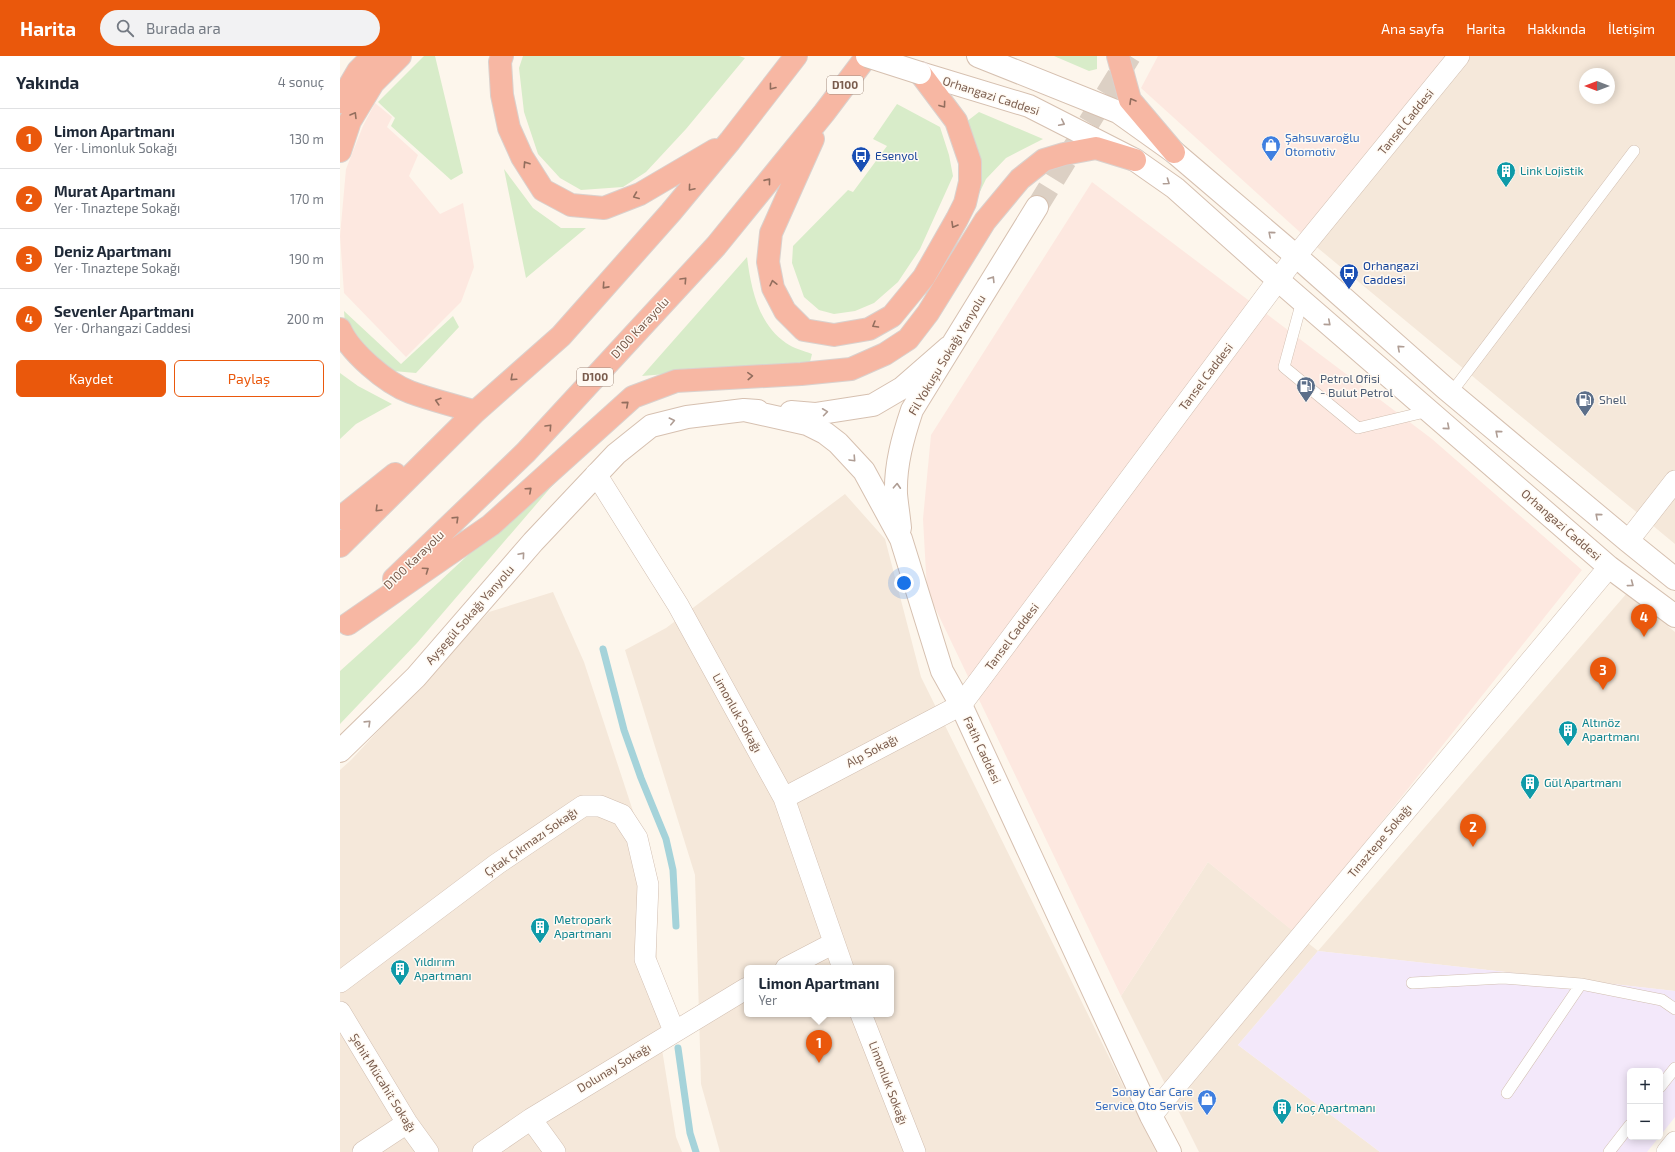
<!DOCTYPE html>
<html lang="tr">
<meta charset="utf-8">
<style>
body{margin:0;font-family:"Exo 2",sans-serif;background:#f2f2f3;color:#1f2937}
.controls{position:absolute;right:12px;bottom:12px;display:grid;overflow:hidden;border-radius:6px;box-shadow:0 2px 10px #0003}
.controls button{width:36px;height:36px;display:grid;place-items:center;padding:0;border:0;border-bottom:1px solid #e0e1e3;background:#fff;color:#1f2937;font:20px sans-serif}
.compass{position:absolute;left:1239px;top:12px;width:36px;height:36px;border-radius:50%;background:#fff;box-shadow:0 2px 10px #0003;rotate:270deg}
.you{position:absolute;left:564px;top:527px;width:14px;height:14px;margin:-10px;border:3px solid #fff;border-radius:50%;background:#1a73e8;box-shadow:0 0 0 6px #1a73e833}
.badge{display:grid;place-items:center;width:26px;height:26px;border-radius:50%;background:#ea580c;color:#fff;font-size:13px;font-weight:700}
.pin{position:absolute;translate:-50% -33px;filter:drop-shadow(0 1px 2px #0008)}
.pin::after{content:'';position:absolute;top:21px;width:14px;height:12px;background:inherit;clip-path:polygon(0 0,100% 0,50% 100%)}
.popup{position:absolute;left:404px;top:909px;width:150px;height:52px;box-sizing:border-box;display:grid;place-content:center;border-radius:6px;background:#fff;filter:drop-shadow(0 1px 3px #0005);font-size:13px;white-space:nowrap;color:#747a83}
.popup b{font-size:15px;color:#1f2937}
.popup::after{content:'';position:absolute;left:50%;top:100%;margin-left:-8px;border:8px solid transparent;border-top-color:#fff}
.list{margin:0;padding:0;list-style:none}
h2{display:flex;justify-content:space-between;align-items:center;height:52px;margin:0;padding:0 16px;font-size:17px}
h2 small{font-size:13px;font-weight:400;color:#747a83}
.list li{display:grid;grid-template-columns:26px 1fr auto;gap:12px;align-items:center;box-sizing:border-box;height:60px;padding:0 16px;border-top:1px solid #e0e1e3}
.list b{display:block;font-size:15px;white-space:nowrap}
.list p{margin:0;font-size:13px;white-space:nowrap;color:#747a83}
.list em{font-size:13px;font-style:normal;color:#747a83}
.actions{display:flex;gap:8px;padding:12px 16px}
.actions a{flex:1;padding:9px 0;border:1px solid #ea580c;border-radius:6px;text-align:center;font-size:14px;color:#ea580c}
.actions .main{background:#ea580c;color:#fff}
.icon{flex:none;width:22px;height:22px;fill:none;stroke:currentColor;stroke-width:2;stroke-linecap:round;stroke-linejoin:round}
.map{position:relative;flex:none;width:1335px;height:1096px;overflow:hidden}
header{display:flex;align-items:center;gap:24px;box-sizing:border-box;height:56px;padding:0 20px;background:#ea580c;color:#fff}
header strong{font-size:19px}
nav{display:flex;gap:22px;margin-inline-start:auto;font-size:14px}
.search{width:280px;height:36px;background:#f2f2f3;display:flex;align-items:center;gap:10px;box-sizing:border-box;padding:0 14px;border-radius:22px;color:#747a83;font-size:15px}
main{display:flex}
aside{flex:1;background:#fff}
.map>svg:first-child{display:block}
.residential{fill:#f5e8da;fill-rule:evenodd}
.commercial{fill:#fde8e0}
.education{fill:#f3e8fa}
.green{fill:#d8ecc9}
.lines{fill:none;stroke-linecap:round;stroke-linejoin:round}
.stream{stroke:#a5d3da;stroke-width:7}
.secondary-tunnel{stroke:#dcd0c4;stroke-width:22;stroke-dasharray:22 11;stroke-linecap:butt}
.lane-casing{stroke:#d1beb0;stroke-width:12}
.street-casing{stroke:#d1beb0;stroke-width:22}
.secondary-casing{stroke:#d6c0b0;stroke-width:24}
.highway-casing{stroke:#dad1cd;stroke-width:24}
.lane{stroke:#fff;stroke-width:11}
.street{stroke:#fff;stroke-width:21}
.secondary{stroke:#fff;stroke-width:22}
.highway{stroke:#f7b7a3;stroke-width:22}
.secondary-bridge-casing{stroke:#d6c0b0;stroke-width:24;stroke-linecap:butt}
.secondary-bridge{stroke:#fff;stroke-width:22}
.oneway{stroke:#936e5e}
.oneway2{stroke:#af9d94}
.labels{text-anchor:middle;stroke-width:3;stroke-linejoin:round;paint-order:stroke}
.shield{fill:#fffaf3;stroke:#a28b7f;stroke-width:1}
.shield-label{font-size:11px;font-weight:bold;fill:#7a5c4d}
.street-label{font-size:12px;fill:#7a5c4d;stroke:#fffaf3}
.shop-label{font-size:12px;fill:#366cbe;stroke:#fffaf3;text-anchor:start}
.transit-label{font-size:12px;fill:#164399;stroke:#fffaf3;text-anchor:start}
.culture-label{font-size:12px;fill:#0d838f;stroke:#fffaf3;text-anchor:start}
.service-label{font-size:12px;fill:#4e5e75;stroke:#fffaf3;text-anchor:start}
</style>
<header>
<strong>Harita</strong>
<div class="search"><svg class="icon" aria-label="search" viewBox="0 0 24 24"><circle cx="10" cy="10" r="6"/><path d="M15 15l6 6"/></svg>Burada ara</div>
<nav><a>Ana sayfa</a><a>Harita</a><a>Hakkında</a><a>İletişim</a></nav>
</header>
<main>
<aside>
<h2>Yakında<small>4 sonuç</small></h2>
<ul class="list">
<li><span class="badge">1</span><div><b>Limon Apartmanı</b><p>Yer · Limonluk Sokağı</p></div><em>130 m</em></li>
<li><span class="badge">2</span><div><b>Murat Apartmanı</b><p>Yer · Tınaztepe Sokağı</p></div><em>170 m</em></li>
<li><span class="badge">3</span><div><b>Deniz Apartmanı</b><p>Yer · Tınaztepe Sokağı</p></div><em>190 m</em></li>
<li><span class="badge">4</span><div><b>Sevenler Apartmanı</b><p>Yer · Orhangazi Caddesi</p></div><em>200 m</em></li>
</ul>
<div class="actions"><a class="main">Kaydet</a><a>Paylaş</a></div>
</aside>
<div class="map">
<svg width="1335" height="1096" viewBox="0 0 1335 1096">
<rect width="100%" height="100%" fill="#fdf6ec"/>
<path class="residential" d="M1123,0H1335V488L973,188ZM1245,18H1269V42H1245Z
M505,438L545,483L581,621L816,1096H380L361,1028L355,819L285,594L326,572ZM407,912H551V958H407Z
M213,536L244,606L313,816L321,987L336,1081L342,1096H0V714L11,704L149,556Z
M1287,537L1335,576V935L978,895L898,989L1040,1096H859L781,940L868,806L978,895Z"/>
<path class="commercial" d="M818,0H1122L973,188L801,32Z
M35,47L52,61L47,71L78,99L69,120L100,158L123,147L134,211L121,246L66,301L4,237L0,180L6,113L23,70Z
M752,126L1092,383L1242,514L954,876L868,806L781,940L587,535L583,463L591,379Z"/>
<path class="education" d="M978,895L1335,935V1061L1320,1080V1015H1290V1081H1319L1307,1096H1040L898,989Z"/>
<path class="green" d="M84,0H95L123,117L111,124L51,70L55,62L38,46Z
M183,0H399L405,2L346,73L306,116L283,131L241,134L220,122L198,98L184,56L179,12Z
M714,0H757V13L749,15Z
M557,48L600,71L609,99L613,120L580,193L558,226L534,247L515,255L494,258L479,254L464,241L452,207L453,190L508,134L513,136L547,90L533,83Z
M639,56L703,83L666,102L646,123L636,144L638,108L636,88L626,66Z
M164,113L193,152L221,172H246L186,222Z
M407,201C411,232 418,268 446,287C453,292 464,295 472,298L470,306L302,320Z
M4,255L61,308L113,260L119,271L76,317L53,315L33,304L5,269Z
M0,317L18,330L52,348L16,368L0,383Z
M230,404L236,406L212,430L77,587L0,668V615L99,526Z"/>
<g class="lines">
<path class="stream" d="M263,593L284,674L301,722L326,783L333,814L336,870
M338,992L350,1077L356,1096"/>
<path class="secondary-tunnel" d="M697,151L790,0"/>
<g class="lane-casing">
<path id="lane" d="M962,245L944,311L1018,372L1089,355
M1111,337L1294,95
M1072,927L1163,922L1241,928L1322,944L1335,953
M1320,1031L1335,1012
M1167,1037L1241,928
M1269,1096L1290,1069"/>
</g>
<g class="street-casing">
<path id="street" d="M256,418L338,549L444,742L503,912
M1288,485L1335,425
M444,742L621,649L956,200L1119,0
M446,912L494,887
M0,926L157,808L243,750H260L282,759L297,782L308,829L305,903L334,975
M0,956L67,1067L88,1096
M521,958L575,1096
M811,1060L1269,511
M191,1063L215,1096
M23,1096L67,1067
M143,1096L191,1063L407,932
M1327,1096L1335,1086"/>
</g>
<g class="secondary-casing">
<path id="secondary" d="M638,0L778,56L834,96L956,200L1105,332L1288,485L1335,523
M580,17L689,50L795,104L835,132L938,224L1269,511L1335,560
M404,354L467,368L485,377L498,387L524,415L561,483L602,615L621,649L811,1060L830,1096
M451,356L475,358L533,349L562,332L609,291
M560,472C559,461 557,449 556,438C555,409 563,381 572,354L697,151
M0,695L76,621L193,486L276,398L311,370L347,361L404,354L418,355"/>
</g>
<g class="highway-casing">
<path id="highway" d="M162,0L160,6L162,39L169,72L182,101L203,134L231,149L264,152L300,138L375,94
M778,0L790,44L834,96
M0,46L18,15L33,0
M473,83L431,177L428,206L433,232L445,255L464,274L494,279L529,273L552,260L584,221L617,163L625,147L630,126V106L616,65L580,17
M0,95L10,65L33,27L60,0
M0,273C10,296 46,327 70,336C91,344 114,349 135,356
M0,462L55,418
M0,490L135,356L221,280L331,156L390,85L456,0
M54,523L186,396L376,190L484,57L527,0
M8,568L151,469L293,341L336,325L461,318L511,313L545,298L568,283L588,257L645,165L680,123L704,104L724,98L756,92L795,104"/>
</g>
<use href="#lane" class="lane"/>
<use href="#street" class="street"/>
<use href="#secondary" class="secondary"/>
<use href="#highway" class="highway"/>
<g class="secondary-bridge-casing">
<path id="secondary-bridge" d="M527,0L580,17"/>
</g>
<use href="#secondary-bridge" class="secondary-bridge"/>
</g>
<defs><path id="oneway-chevron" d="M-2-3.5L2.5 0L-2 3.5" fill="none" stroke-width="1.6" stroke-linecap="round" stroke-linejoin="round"/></defs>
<g class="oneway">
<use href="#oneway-chevron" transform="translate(432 31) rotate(128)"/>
<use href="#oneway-chevron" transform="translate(792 45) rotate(-120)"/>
<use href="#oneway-chevron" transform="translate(603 49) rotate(54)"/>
<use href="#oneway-chevron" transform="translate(14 59) rotate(-59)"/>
<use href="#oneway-chevron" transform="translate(186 108) rotate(-123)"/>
<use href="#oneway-chevron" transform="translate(428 125) rotate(-51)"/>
<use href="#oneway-chevron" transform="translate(351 132) rotate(130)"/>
<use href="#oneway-chevron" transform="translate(296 140) rotate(158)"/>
<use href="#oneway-chevron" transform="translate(614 169) rotate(120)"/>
<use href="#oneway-chevron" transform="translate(344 224) rotate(-47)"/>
<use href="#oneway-chevron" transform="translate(433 227) rotate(-103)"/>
<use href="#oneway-chevron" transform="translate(265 230) rotate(132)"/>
<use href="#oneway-chevron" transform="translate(535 269) rotate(150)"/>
<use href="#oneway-chevron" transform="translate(410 320) rotate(-3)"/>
<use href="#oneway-chevron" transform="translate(173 322) rotate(138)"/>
<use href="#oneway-chevron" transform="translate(98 345) rotate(-163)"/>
<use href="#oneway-chevron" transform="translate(286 348) rotate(-41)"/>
<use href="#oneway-chevron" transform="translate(209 371) rotate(-47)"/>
<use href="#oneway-chevron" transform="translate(189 434) rotate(-42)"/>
<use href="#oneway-chevron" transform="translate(38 453) rotate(135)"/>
<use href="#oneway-chevron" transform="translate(116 463) rotate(-44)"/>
<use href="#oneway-chevron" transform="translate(86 514) rotate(-35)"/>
</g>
<g class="oneway2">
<use href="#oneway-chevron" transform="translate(722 67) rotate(26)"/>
<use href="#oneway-chevron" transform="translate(827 126) rotate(35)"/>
<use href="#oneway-chevron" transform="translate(931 178) rotate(-139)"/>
<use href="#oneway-chevron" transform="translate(652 223) rotate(-58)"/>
<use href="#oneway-chevron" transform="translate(988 267) rotate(41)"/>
<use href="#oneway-chevron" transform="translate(1060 292) rotate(-138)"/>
<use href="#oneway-chevron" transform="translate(485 356) rotate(-8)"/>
<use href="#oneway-chevron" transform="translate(332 365) rotate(-13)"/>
<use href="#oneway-chevron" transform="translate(1107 371) rotate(41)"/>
<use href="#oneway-chevron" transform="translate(1158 377) rotate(-140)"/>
<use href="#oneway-chevron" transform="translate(513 403) rotate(47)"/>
<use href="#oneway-chevron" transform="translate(557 430) rotate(-87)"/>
<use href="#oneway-chevron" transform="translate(1258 460) rotate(-139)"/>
<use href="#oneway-chevron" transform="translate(182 499) rotate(-49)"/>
<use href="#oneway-chevron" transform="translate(1291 528) rotate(37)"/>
<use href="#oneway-chevron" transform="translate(28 667) rotate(-44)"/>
</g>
<defs>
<g id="shop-pin" transform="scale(1)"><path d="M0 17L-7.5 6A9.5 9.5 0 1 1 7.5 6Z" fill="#3f7fe0" stroke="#fffaf3"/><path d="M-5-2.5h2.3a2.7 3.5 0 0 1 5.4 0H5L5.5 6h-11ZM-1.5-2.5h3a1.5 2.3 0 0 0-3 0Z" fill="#fff"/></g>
<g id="bus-pin" transform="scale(1)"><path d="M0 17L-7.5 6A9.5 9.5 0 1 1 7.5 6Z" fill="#1a4fb4" stroke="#fffaf3"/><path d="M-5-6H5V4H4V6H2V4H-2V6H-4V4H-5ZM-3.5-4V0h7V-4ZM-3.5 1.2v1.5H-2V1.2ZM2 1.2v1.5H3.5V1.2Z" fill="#fff"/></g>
<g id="building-pin" transform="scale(1)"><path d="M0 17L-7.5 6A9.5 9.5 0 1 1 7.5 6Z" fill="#0f9aa8" stroke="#fffaf3"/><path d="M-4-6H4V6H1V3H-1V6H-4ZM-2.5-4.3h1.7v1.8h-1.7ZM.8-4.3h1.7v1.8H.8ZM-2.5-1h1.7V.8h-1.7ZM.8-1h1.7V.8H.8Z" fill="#fff"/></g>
<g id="fuel-pin" transform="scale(1)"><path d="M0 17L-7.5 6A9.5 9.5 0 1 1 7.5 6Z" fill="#5c6f8a" stroke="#fffaf3"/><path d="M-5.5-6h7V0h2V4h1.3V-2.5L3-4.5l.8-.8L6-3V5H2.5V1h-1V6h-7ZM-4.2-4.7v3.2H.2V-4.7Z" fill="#fff"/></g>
</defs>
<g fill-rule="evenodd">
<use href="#shop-pin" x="931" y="89"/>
<use href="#bus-pin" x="521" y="100"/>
<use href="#building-pin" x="1166" y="115"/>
<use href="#bus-pin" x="1009" y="217"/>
<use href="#fuel-pin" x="966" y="330"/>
<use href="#fuel-pin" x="1245" y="344"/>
<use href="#building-pin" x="1228" y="674"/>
<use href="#building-pin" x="1190" y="727"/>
<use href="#building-pin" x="200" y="871"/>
<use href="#building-pin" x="60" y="913"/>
<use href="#shop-pin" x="867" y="1043"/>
<use href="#building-pin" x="942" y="1052"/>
</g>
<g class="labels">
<g class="shield">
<rect x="487" y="20" width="36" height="18" rx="3"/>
<rect x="237" y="312" width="36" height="18" rx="3"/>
</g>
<g class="shield-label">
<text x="505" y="33">D100</text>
<text x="255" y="325">D100</text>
</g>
<g class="street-label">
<text transform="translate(651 40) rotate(18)" y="4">Orhangazi Caddesi</text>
<text transform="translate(1066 66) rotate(-51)" y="4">Tansel Caddesi</text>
<text transform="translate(300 272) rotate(-47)" y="4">D100 Karayolu</text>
<text transform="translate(607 299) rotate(-59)" y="4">Fil Yokuşu Sokağı Yanyolu</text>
<text transform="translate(866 321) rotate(-53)" y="4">Tansel Caddesi</text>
<text transform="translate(1221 469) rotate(41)" y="4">Orhangazi Caddesi</text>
<text transform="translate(74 504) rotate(-44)" y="4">D100 Karayolu</text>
<text transform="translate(130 559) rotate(-49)" y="4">Ayşegül Sokağı Yanyolu</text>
<text transform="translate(672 581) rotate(-53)" y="4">Tansel Caddesi</text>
<text transform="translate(397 657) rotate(61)" y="4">Limonluk Sokağı</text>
<text transform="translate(642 694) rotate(65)" y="4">Fatih Caddesi</text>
<text transform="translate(532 695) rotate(-28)" y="4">Alp Sokağı</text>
<text transform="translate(1040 785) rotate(-50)" y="4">Tınaztepe Sokağı</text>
<text transform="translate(191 786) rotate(-35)" y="4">Çıtak Çıkmazı Sokağı</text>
<text transform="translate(274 1012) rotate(-31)" y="4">Dolunay Sokağı</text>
<text transform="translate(43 1027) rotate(58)" y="4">Şehit Mücahit Sokağı</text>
<text transform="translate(548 1027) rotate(69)" y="4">Limonluk Sokağı</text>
</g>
<g class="shop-label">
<text x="945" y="86">Şahsuvaroğlu<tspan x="945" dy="14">Otomotiv</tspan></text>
<text x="853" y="1040" text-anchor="end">Sonay Car Care<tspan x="853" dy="14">Service Oto Servis</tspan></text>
</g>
<g class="transit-label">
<text x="535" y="104">Esenyol</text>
<text x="1023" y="214">Orhangazi<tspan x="1023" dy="14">Caddesi</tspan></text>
</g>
<g class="culture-label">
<text x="1180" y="119">Link Lojistik</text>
<text x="1242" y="671">Altınöz<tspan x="1242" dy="14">Apartmanı</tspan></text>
<text x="1204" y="731">Gül Apartmanı</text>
<text x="214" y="868">Metropark<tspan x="214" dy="14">Apartmanı</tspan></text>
<text x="74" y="910">Yıldırım<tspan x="74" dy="14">Apartmanı</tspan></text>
<text x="956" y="1056">Koç Apartmanı</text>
</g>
<g class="service-label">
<text x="980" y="327">Petrol Ofisi<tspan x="980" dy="14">- Bulut Petrol</tspan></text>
<text x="1259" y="348">Shell</text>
</g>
</g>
</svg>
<div class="controls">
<button>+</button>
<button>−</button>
</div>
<svg class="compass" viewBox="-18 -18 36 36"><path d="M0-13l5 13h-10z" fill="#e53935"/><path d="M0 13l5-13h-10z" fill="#747a83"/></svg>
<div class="you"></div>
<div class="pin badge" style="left:479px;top:1007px">1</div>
<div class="popup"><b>Limon Apartmanı</b>Yer</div>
<div class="pin badge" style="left:1133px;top:791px">2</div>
<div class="pin badge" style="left:1263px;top:634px">3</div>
<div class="pin badge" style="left:1304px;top:581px">4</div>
</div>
</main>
